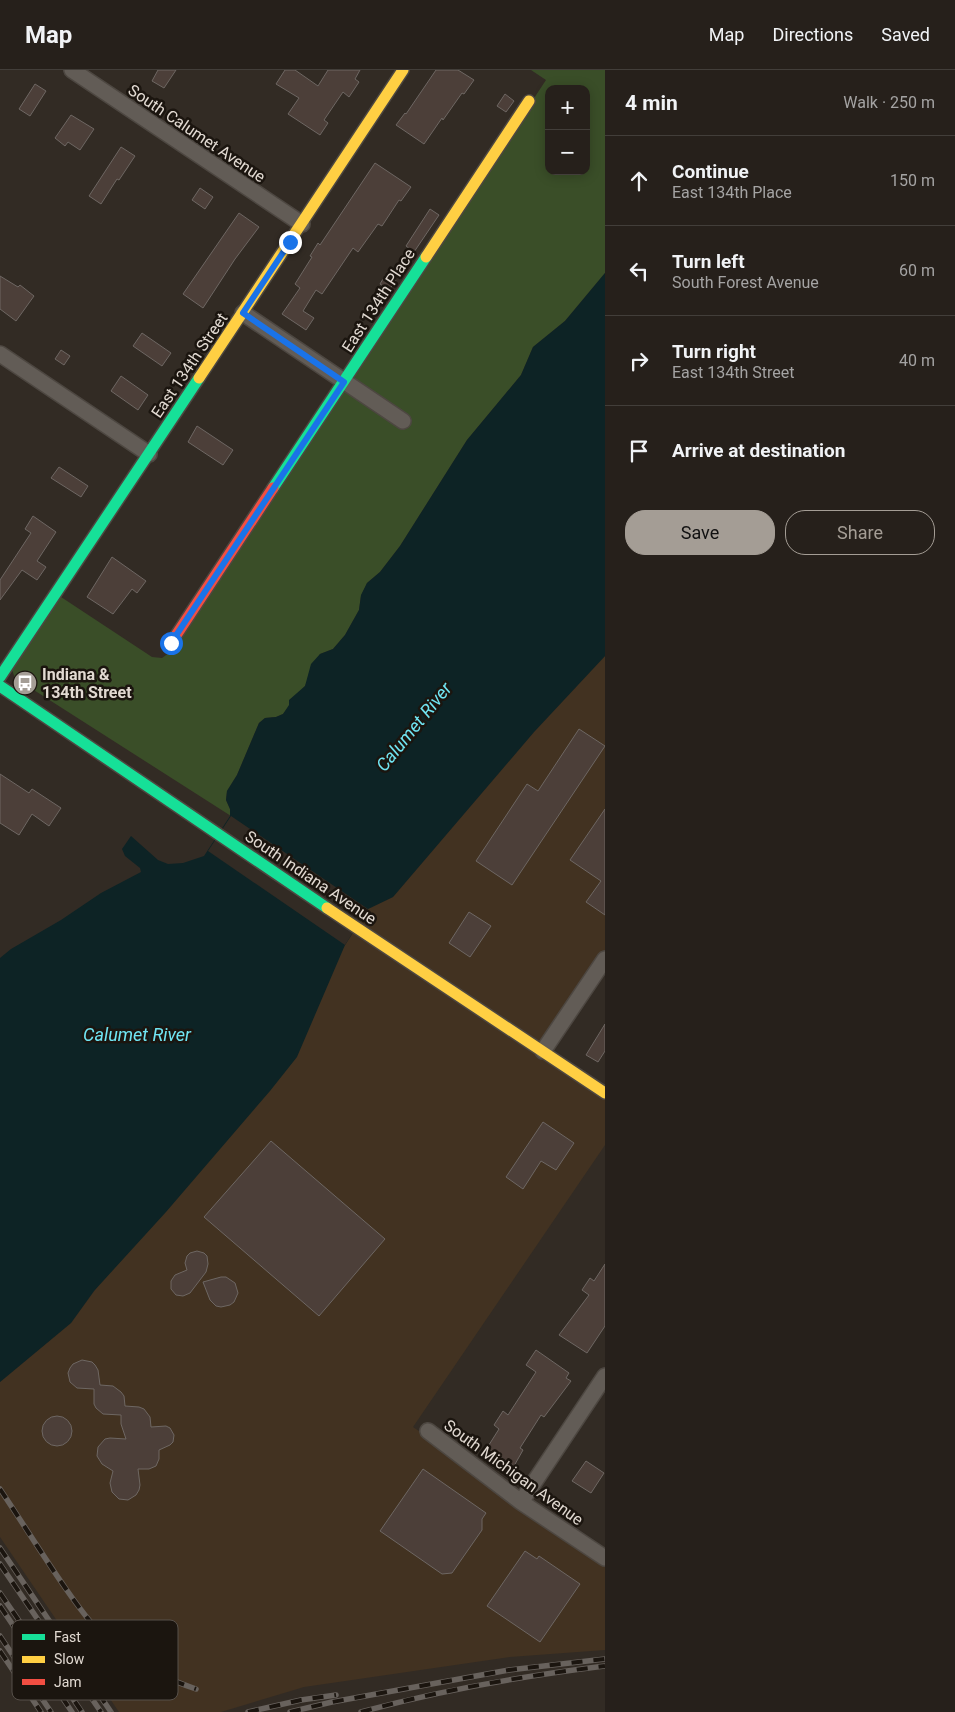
<!DOCTYPE html>
<meta charset="utf-8">
<style>
body{margin:0;font-family:Roboto,sans-serif;background:#2e2824;color:#f1f3f6}
.controls{position:absolute;right:15px;top:15px;display:grid;overflow:hidden;border-radius:10px;box-shadow:0 2px 12px #0003}
.controls button{width:45px;height:45px;display:grid;place-items:center;padding:0;border:0;border-bottom:1px solid #423e3a;background:#26201b;color:#f1f3f6;font:25px sans-serif}
.stop{position:absolute;width:15px;height:15px;margin:-11px;border:4px solid #1a73e8;border-radius:50%;background:#fff}
.stop.end{background:#1a73e8;border-color:#fff;box-shadow:0 1px 5px #0008}
.list{margin:0;padding:0;list-style:none}
h2{display:flex;justify-content:space-between;align-items:center;height:65px;margin:0;padding:0 20px;font-size:21px}
h2 small{font-size:16px;font-weight:400;color:#a4a3a3}
.list li{display:grid;grid-template-columns:32px 1fr auto;gap:15px;align-items:center;box-sizing:border-box;height:90px;padding:0 20px;border-top:1px solid #423e3a}
.list b{display:block;font-size:19px;white-space:nowrap}
.list p{margin:0;font-size:16px;white-space:nowrap;color:#a4a3a3}
.list em{font-size:16px;font-style:normal;color:#a4a3a3}
.actions{display:flex;gap:10px;padding:15px 20px}
.actions a{flex:1;padding:11px 0;border:1px solid #a49d95;border-radius:20px;text-align:center;font-size:18px;color:#a49d95}
.actions .main{background:#a49d95;color:#111}
.icon{flex:none;width:28px;height:28px;fill:none;stroke:currentColor;stroke-width:2;stroke-linecap:round;stroke-linejoin:round}
.map{position:relative;flex:none;width:605px;height:1642px;overflow:hidden}
header{display:flex;align-items:center;gap:30px;box-sizing:border-box;height:70px;padding:0 25px;background:#26201b;border-bottom:1px solid #423e3a}
header strong{font-size:24px}
nav{display:flex;gap:28px;margin-inline-start:auto;font-size:18px}
main{display:flex}
aside{flex:1;background:#26201b}
.map>svg:first-child{display:block}
.built{fill:#423221}
.green{fill:#3a4e28;fill-rule:evenodd}
.water{fill:#0d2325}
.pier{fill:#322b24}
.building{fill:#4c3f39;stroke:#6e6763}
.lines{fill:none;stroke-linecap:round;stroke-linejoin:round}
.street-casing{stroke:#4d4741;stroke-width:18}
.fast-casing{stroke:#4d4741;stroke-width:14}
.slow-casing{stroke:#4d4741;stroke-width:14}
.jam-casing{stroke:#4d4741;stroke-width:14}
.street{stroke:#625c56;stroke-width:15}
.fast{stroke:#16e098;stroke-width:11}
.slow{stroke:#ffcf43;stroke-width:11}
.jam{stroke:#f24e42;stroke-width:11}
.rail-casing{stroke:#68625d;stroke-width:5.5}
.rail{stroke:#1b150f;stroke-width:4;stroke-dasharray:11;stroke-linecap:butt}
.route{stroke:#1a73e8;stroke-width:6}
.labels{text-anchor:middle;stroke-width:5;stroke-linejoin:round;paint-order:stroke}
.street-label{font-size:16px;fill:#e2dad2;stroke:#1b150f}
.poi-label{font-size:16px;font-weight:bold;fill:#e2dad2;stroke:#1b150f;text-anchor:start}
.water-label{font-size:18px;font-style:italic;fill:#70e5f3;stroke:#1b150f}
.key{fill:#1b150f;stroke:#57504a;stroke-width:1}
.key-label{font-size:14px;fill:#e2dad2}
</style>
<header>
<strong>Map</strong>
<nav><a>Map</a><a>Directions</a><a>Saved</a></nav>
</header>
<main>
<div class="map">
<svg width="605" height="1642" viewBox="0 0 605 1642">
<rect width="100%" height="100%" fill="#322b24"/>
<path class="built" d="M605,586V882L538,982L605,1028V1075L413,1357L605,1487V1580L510,1587L304,1617L221,1642H119L0,1467V1312L71,1253L345,875L368,839L393,827L534,662Z"/>
<path class="green" d="M531,0H605V203L565,251L533,277L521,305L467,370L400,476L380,502L367,513L361,526L359,540L345,565L333,579L320,584L305,616L283,644L276,647L265,648L259,653L237,705L227,721L226,730L230,739L231,746L15,608L12,600L61,527L152,587L162,588L169,583L546,10ZM549,19H586V101H549Z"/>
<path class="water" d="M605,203V586L534,662L393,827L368,839L345,875L297,987L270,1021L166,1142L94,1221L71,1253L0,1312V888L11,879L61,850L101,823L141,802L140,798L125,786L122,779L131,766L158,790L168,794L183,793L204,786L230,746V739L226,730L227,721L237,705L259,653L265,648L276,647L283,644L289,635V630L305,616L311,594L320,584L333,579L345,565L359,540L361,525L367,513L380,502L400,476L467,370L521,305L533,277L565,251Z"/>
<path class="pier" d="M231,746L368,839L345,875L208,781Z"/>
<path class="building" d="M158,0H176L164,18L152,11Z
M285,0H295L318,16L328,0H360L355,9L359,12L349,27L343,22L324,50L328,53L320,65L288,44L299,28L276,14Z
M436,0H458L474,10L464,24L462,23L443,50L442,48L424,74L396,55L405,43L406,44Z
M35,14L46,21L30,46L19,39Z
M505,24L514,31L506,42L497,36Z
M71,45L94,59L80,80L68,72L65,76L55,68Z
M121,77L135,86L119,110L117,109L101,134L89,126Z
M375,93L411,117L401,131L399,130L382,156L378,154L358,182L353,178L322,224L316,220L303,241L314,248L306,260L282,244L300,218L295,214L312,187L310,186L318,173L320,175Z
M200,118L213,127L205,139L192,130Z
M430,139L439,145L414,182L406,176Z
M239,143L259,157L235,189L203,238L183,224Z
M386,204L396,210L389,220L380,214Z
M0,206L18,217L20,215L34,226L16,251L0,239Z
M142,263L171,283L162,296L133,276Z
M61,280L70,286L64,295L55,289Z
M121,306L148,325L138,340L111,321Z
M197,356L233,380L223,395L188,372Z
M59,397L88,416L81,427L51,408Z
M33,446L56,462L37,491L46,497L37,510L22,500L0,530V510L31,463L25,459Z
M112,487L146,511L137,523L132,519L113,544L87,527Z
M579,659L605,676L512,815L476,791L527,714L538,721Z
M0,704L29,723L32,719L61,738L49,756L32,744L19,765L0,753Z
M605,739V845L586,832L601,811L570,790Z
M469,842L491,856L470,887L449,873Z
M605,954V981L598,992L586,985Z
M543,1052L574,1073L556,1100L541,1091L523,1119L506,1107Z
M271,1071L385,1169L319,1246L204,1147Z
M197,1181L204,1183L207,1186L208,1194L206,1202L190,1223L183,1226L176,1225L171,1219V1211L175,1205L187,1200L185,1193L187,1186L190,1183Z
M605,1194V1256L587,1283L559,1265L589,1225L582,1220L590,1208L594,1211Z
M221,1207H226L235,1213L238,1223L234,1232L230,1235L221,1237L216,1236L210,1230L203,1212Z
M536,1280L569,1303L566,1308L571,1311L544,1347L541,1345L520,1378L523,1380L514,1396L487,1378L499,1359L494,1355L503,1341L508,1345L536,1302L526,1295Z
M82,1290L92,1292L95,1295L98,1300L100,1315L113,1316L121,1322L124,1326L125,1336L139,1337L144,1339L150,1347L151,1357L166,1356L170,1358L174,1365L173,1372L170,1375L159,1380V1389L156,1396L149,1399H138L140,1415L139,1420L136,1425L128,1430L119,1429L112,1422L110,1413L113,1401L102,1394L97,1386L98,1377L105,1369L110,1368L126,1369L121,1354V1345L103,1344L96,1338L94,1334V1319L77,1318L70,1312L68,1303L70,1298L73,1294Z
M42 1361a15 15 0 1 1 30 0a15 15 0 1 1-30 0Z
M586,1391L604,1403L591,1423L572,1411Z
M423,1399L486,1443L482,1449V1460L452,1503L442,1504L380,1461Z
M525,1481L537,1489L539,1486L580,1514L540,1572L487,1536Z"/>
<g class="lines">
<g class="street-casing">
<path id="street" d="M72,0L302,154
M243,243L403,351
M0,284L149,384
M543,981L605,889
M428,1361L521,1432L605,1488
M521,1432L605,1306"/>
</g>
<g class="fast-casing">
<path id="fast" d="M273,418L426,187
M0,607L199,308
M0,616L327,838"/>
</g>
<g class="slow-casing">
<path id="slow" d="M426,187L529,31
M199,308L403,0
M327,838L605,1023"/>
</g>
<g class="jam-casing">
<path id="jam" d="M171,573L273,418"/>
</g>
<use href="#street" class="street"/>
<use href="#fast" class="fast"/>
<use href="#slow" class="slow"/>
<use href="#jam" class="jam"/>
<g class="rail-casing">
<path id="rail" d="M0,1419C22,1452 43,1486 66,1519C82,1542 99,1565 121,1582C144,1599 170,1610 196,1619
M0,1478L111,1642
M0,1494L101,1642
M0,1523L82,1642
M0,1536L72,1642
M0,1566L51,1642
M0,1581L41,1642
M248,1642L301,1630L336,1625
M290,1642L332,1632L509,1600L605,1589
M361,1642C441,1620 523,1606 605,1596"/>
</g>
<use href="#rail" class="rail"/>
</g>
<g class="lines">
<path class="route" d="M171,573L344,312L243,243L290,172"/>
</g>
<defs>
<g id="bus-disc" transform="scale(1.25)"><circle r="9.5" fill="#a49d95" stroke="#1b150f"/><path d="M-5-6H5V4H4V6H2V4H-2V6H-4V4H-5ZM-3.5-4V0h7V-4ZM-3.5 1.2v1.5H-2V1.2ZM2 1.2v1.5H3.5V1.2Z" fill="#fff"/></g>
</defs>
<g fill-rule="evenodd">
<use href="#bus-disc" x="25" y="613"/>
</g>
<g class="labels">
<g class="street-label">
<text transform="translate(197 63) rotate(34)" y="6">South Calumet Avenue</text>
<text transform="translate(378 230) rotate(-57)" y="6">East 134th Place</text>
<text transform="translate(189 295) rotate(-56)" y="6">East 134th Street</text>
<text transform="translate(311 807) rotate(34)" y="6">South Indiana Avenue</text>
<text transform="translate(514 1402) rotate(36)" y="6">South Michigan Avenue</text>
</g>
<g class="poi-label">
<text x="42" y="610">Indiana &amp;<tspan x="42" dy="18">134th Street</tspan></text>
</g>
<g class="water-label">
<text transform="translate(414 657) rotate(-51)" y="6">Calumet River</text>
<text x="137" y="971">Calumet River</text>
</g>
</g>
<rect x="12" y="1550" width="166" height="80" rx="8" class="key"/>
<rect x="22" y="1564" width="23" height="6" fill="#16e098"/>
<rect x="22" y="1586" width="23" height="7" fill="#ffcf43"/>
<rect x="22" y="1609" width="23" height="6" fill="#f24e42"/>
<g class="key-label">
<text x="54" y="1572">Fast</text>
<text x="54" y="1594">Slow</text>
<text x="54" y="1617">Jam</text>
</g>
</svg>
<div class="controls">
<button>+</button>
<button>−</button>
</div>
<div class="stop" style="left:171px;top:573px"></div>
<div class="stop end" style="left:290px;top:172px"></div>
</div>
<aside>
<h2>4 min<small>Walk · 250 m</small></h2>
<ul class="list">
<li><svg class="icon" aria-label="ahead" viewBox="0 0 24 24"><path d="M12 20V5M6 11l6-6 6 6"/></svg><div><b>Continue</b><p>East 134th Place</p></div><em>150 m</em></li>
<li><svg class="icon" aria-label="left" viewBox="0 0 24 24"><path d="M17 20v-9H6M10 6l-5 5 5 5"/></svg><div><b>Turn left</b><p>South Forest Avenue</p></div><em>60 m</em></li>
<li><svg class="icon" aria-label="right" viewBox="0 0 24 24"><path d="M7 20v-9h11M14 6l5 5-5 5"/></svg><div><b>Turn right</b><p>East 134th Street</p></div><em>40 m</em></li>
<li><svg class="icon" aria-label="arrive" viewBox="0 0 24 24"><path d="M6 21V4h12l-3 4 3 4H6"/></svg><div><b>Arrive at destination</b></div></li>
</ul>
<div class="actions"><a class="main">Save</a><a>Share</a></div>
</aside>
</main>
